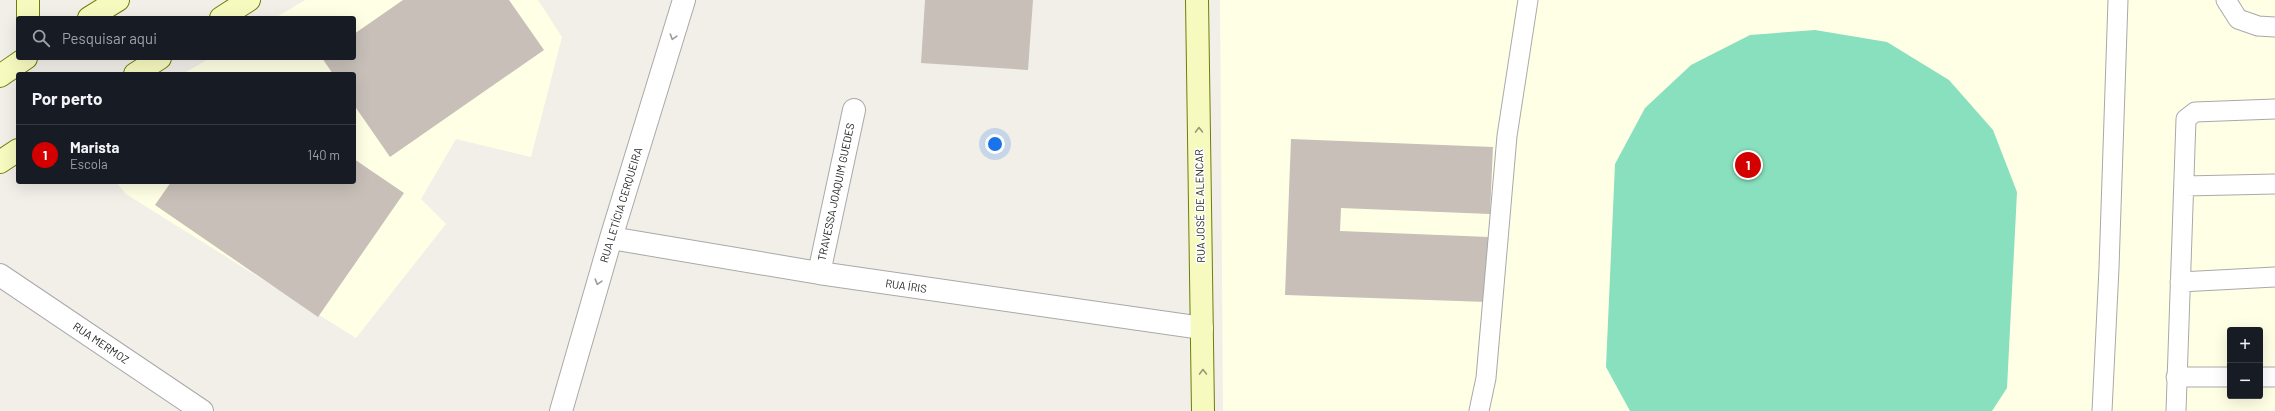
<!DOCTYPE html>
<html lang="pt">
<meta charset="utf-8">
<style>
body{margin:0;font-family:Barlow,sans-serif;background:#242831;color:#f1f3f6}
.controls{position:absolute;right:12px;bottom:12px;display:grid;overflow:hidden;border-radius:4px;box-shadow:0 4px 16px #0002}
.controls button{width:36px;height:36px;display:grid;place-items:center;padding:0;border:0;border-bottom:1px solid #363941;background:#171b24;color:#f1f3f6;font:20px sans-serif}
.you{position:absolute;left:995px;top:144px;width:14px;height:14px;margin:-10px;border:3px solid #fff;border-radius:50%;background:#1a73e8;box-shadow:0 0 0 6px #1a73e833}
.badge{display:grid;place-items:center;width:26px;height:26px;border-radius:50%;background:#d40000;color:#fff;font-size:13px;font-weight:700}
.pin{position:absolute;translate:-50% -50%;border:2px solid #fff;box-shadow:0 1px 4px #0006}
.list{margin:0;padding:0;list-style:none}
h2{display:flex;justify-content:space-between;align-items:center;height:52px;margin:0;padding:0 16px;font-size:17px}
h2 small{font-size:13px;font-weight:400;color:#9ea1a6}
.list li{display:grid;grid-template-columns:26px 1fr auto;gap:12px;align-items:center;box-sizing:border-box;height:60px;padding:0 16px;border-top:1px solid #363941}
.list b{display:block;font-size:15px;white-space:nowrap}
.list p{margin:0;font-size:13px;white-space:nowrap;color:#9ea1a6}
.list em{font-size:13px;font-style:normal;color:#9ea1a6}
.icon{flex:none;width:22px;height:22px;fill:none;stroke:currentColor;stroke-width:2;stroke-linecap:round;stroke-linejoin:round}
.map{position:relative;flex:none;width:2275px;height:411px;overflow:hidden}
.search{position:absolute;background:#171b24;box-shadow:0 4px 16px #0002;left:16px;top:16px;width:340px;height:44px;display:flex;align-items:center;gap:10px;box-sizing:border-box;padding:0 14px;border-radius:4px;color:#9ea1a6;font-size:15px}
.panel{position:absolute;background:#171b24;box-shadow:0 4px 16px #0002;left:16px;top:72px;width:340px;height:112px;border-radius:4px}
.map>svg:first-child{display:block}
.education{fill:#ffffe5;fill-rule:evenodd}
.pitch{fill:#88e0be}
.building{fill:#c7bfb8}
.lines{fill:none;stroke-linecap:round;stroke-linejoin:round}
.lane-casing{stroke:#a9a9a9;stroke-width:21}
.street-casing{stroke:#a9a9a9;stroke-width:24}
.secondary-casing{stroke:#707d05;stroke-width:24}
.lane{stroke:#fff;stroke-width:19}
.street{stroke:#fff;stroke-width:22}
.secondary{stroke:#f7fabf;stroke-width:22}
.oneway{stroke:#9c9c9c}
.oneway2{stroke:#979978}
.labels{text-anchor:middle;stroke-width:3;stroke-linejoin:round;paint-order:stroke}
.street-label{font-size:11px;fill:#222;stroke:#fff}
</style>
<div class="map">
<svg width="2275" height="411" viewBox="0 0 2275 411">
<rect width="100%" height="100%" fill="#f2efe9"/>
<path class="education" d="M305,0H538L562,37L531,157L456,139L421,199L446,224L356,338L126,194L116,182H354V74H183L210,58H354V18H275Z
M1220,0H2275V411H1223ZM2230,330H2260V396H2230Z"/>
<path class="pitch" d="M1815,30L1887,42L1949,80L1993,130L2017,192L2007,388L1992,411H1630L1606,367L1615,164L1645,108L1691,65L1750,35Z"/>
<path class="building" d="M403,0H509L544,50L390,157L354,105V74H333L322,58H354V34Z
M925,0H1033L1028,70L921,63Z
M1291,139L1493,147L1490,214L1341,208L1340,231L1489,237L1487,302L1285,295Z
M354,159L404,193L318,317L155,205L171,182H354Z"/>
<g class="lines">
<g class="lane-casing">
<path id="lane" d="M2226,0L2238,19L2258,26L2275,27
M2185,186L2275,184
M2180,282L2275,277
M2176,377H2230
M2260,377H2275
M1479,411L1486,378L1507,136L1528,0
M2102,411L2109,268L2118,0
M2176,411L2186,119L2195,112L2275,109"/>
</g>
<g class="street-casing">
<path id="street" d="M611,238L819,273L1202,328
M819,273L854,110
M0,275L202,411
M561,411L611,238L684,0"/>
</g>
<g class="secondary-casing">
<path id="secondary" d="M1197,0L1203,411
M28,18V0
M89,18L118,0
M221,18L249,0
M135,74L160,58
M0,76L26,58
M0,162L18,150"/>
</g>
<use href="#lane" class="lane"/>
<use href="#street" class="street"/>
<use href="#secondary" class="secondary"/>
</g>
<defs><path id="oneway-chevron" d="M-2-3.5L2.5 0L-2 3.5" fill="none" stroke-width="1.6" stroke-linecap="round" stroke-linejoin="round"/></defs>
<g class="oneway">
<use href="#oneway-chevron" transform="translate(673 37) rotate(107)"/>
<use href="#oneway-chevron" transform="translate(598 282) rotate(106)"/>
</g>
<g class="oneway2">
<use href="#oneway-chevron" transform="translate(1199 130) rotate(-91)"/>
<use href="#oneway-chevron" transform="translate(1203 372) rotate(-91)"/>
</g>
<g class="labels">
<g class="street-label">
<text transform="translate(836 192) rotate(-78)" y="4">TRAVESSA JOAQUIM GUEDES</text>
<text transform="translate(621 205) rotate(-73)" y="4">RUA LETÍCIA CERQUEIRA</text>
<text transform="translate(1200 206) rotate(-91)" y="4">RUA JOSÉ DE ALENCAR</text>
<text transform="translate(906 286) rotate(8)" y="4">RUA ÍRIS</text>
<text transform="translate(101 343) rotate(34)" y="4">RUA MERMOZ</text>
</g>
</g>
</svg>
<div class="controls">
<button>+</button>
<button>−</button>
</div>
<div class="you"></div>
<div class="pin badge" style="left:1748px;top:165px">1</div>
<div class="search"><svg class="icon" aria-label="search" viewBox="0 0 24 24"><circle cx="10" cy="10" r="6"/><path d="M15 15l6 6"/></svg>Pesquisar aqui</div>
<section class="panel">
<h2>Por perto<small></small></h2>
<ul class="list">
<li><span class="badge">1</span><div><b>Marista</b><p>Escola</p></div><em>140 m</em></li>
</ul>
</section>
</div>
